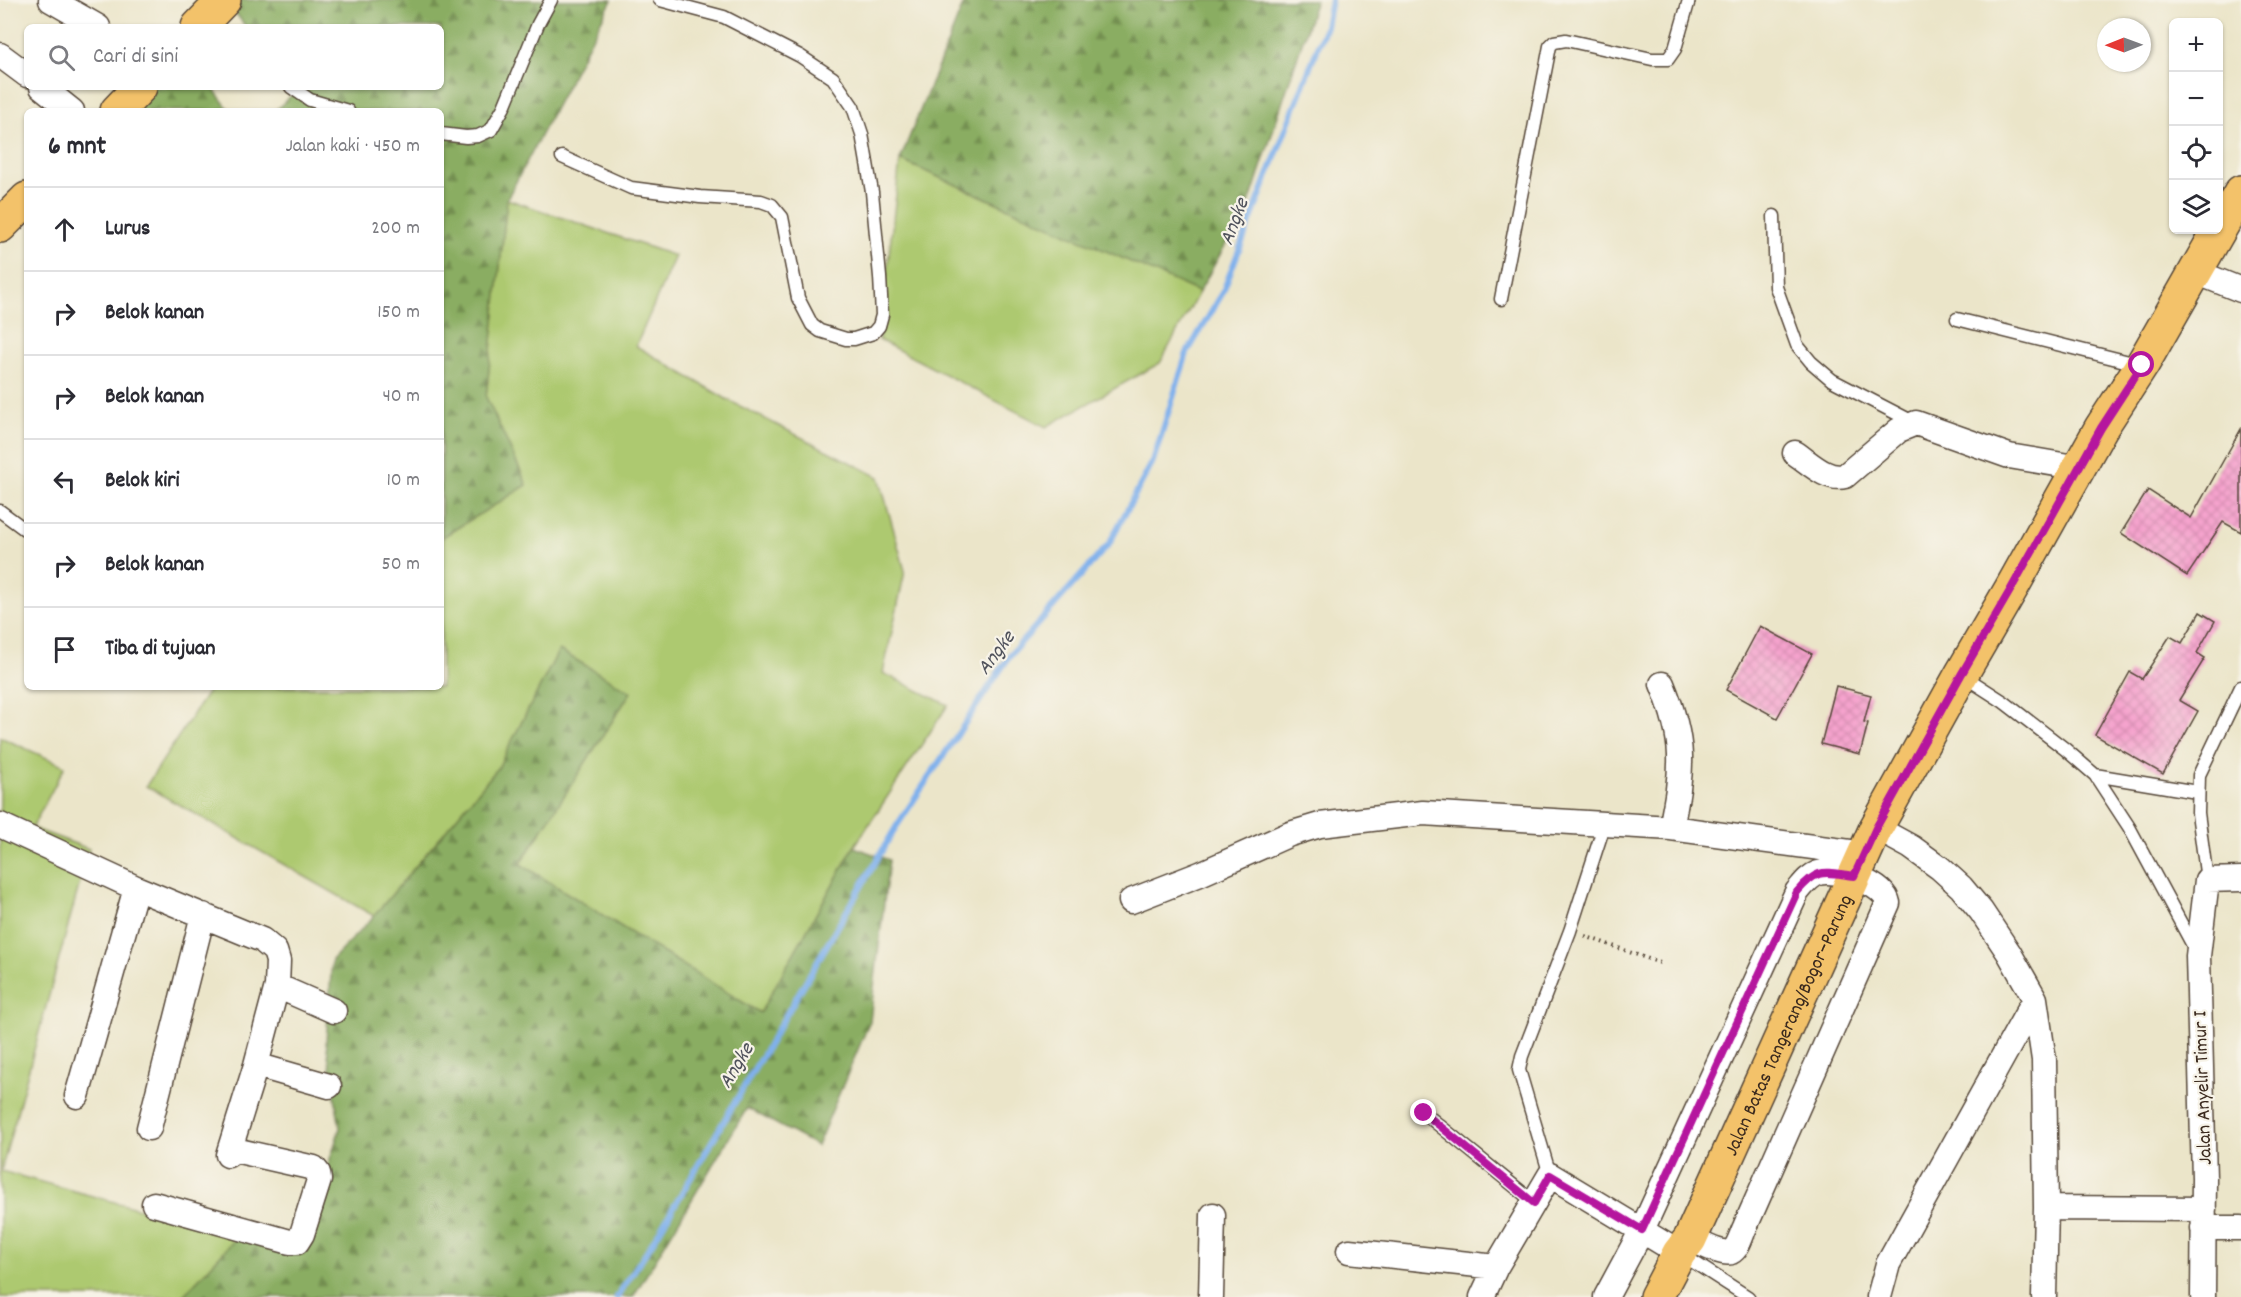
<!DOCTYPE html>
<html lang="id">
<meta charset="utf-8">
<style>
body{margin:0;font-family:Dekko,sans-serif;background:#f7f7f7;color:#2b2b33}
.controls{position:absolute;right:18px;top:18px;display:grid;overflow:hidden;border-radius:9px;box-shadow:0 2px 4px #0004}
.controls button{width:54px;height:54px;display:grid;place-items:center;padding:0;border:0;border-bottom:2px solid #e1e1e2;background:#fff;color:#2b2b33;font:30px sans-serif}
.compass{position:absolute;left:2097px;top:18px;width:54px;height:54px;border-radius:50%;background:#fff;box-shadow:0 2px 4px #0004;rotate:269deg}
.stop{position:absolute;width:18px;height:18px;margin:-14px;border:4px solid #b5179e;border-radius:50%;background:#fff}
.stop.end{background:#b5179e;border-color:#fff;box-shadow:0 2px 6px #0008}
.list{margin:0;padding:0;list-style:none}
h2{display:flex;justify-content:space-between;align-items:center;height:78px;margin:0;padding:0 24px;font-size:26px}
h2 small{font-size:20px;font-weight:400;color:#7c7c81}
.list li{display:grid;grid-template-columns:39px 1fr auto;gap:18px;align-items:center;box-sizing:border-box;height:84px;padding:0 24px;border-top:2px solid #e1e1e2}
.list b{display:block;font-size:22px;white-space:nowrap}
.list em{font-size:20px;font-style:normal;color:#7c7c81}
.icon{flex:none;width:33px;height:33px;fill:none;stroke:currentColor;stroke-width:2;stroke-linecap:round;stroke-linejoin:round}
.map{position:relative;flex:none;width:2241px;height:1297px;overflow:hidden}
.search{position:absolute;background:#fff;box-shadow:0 2px 4px #0004;left:24px;top:24px;width:420px;height:66px;display:flex;align-items:center;gap:15px;box-sizing:border-box;padding:0 21px;border-radius:9px;color:#7c7c81;font-size:22px}
.panel{position:absolute;background:#fff;box-shadow:0 2px 4px #0004;left:24px;top:108px;width:420px;height:582px;border-radius:9px}
.map>svg:first-child{display:block}
.grass{fill:#adc970;stroke:#747a47;stroke-width:1.5}
.forest{fill:url(#forest-firs);stroke:#626c40;stroke-width:1.5}
.lines{fill:none;stroke-linecap:round;stroke-linejoin:round}
.stream{stroke:#80b1ec;stroke-width:6}
.building{fill:url(#building-cross-hatch)}
.lane-casing{stroke:#554638;stroke-width:15}
.street-casing{stroke:#554638;stroke-width:27}
.primary-casing{stroke:#554638;stroke-width:36}
.path{stroke:#554638;stroke-width:4;stroke-dasharray:1.5 4.5;stroke-linecap:butt}
.lane{stroke:#fff;stroke-width:12}
.street{stroke:#fff;stroke-width:24}
.primary{stroke:#f3c26a;stroke-width:33}
.route{stroke:#b5179e;stroke-width:8}
.labels{text-anchor:middle;stroke-width:4.5;stroke-linejoin:round;paint-order:stroke}
.street-label{font-size:20px;fill:#3b2a1e;stroke:#f7f3e8}
.water-label{font-size:21px;font-style:italic;fill:#50525c;stroke:#f7f3e8}
</style>
<div class="map">
<svg width="2241" height="1297" viewBox="0 0 2241 1297">
<defs>
<pattern id="forest-firs" width="22" height="20" patternUnits="userSpaceOnUse" patternTransform="scale(1.5)"><rect width="22" height="20" fill="#8aad62"/><path d="M5 1l3.5 6h-7zM16 11l3.5 6h-7z" fill="#728d50"/></pattern>
<pattern id="building-cross-hatch" width="8" height="8" patternUnits="userSpaceOnUse" patternTransform="scale(1.5)"><rect width="8" height="8" fill="#f5a3cd"/><path d="M0 0l8 8M0 8l8-8" fill="none" stroke="#d38cb0"/></pattern>
</defs>
<rect width="100%" height="100%" fill="#f7f3e8"/>
<filter id="ink" filterUnits="userSpaceOnUse"><feTurbulence type="fractalNoise" baseFrequency=".0167" numOctaves="2"/><feDisplacementMap in="SourceGraphic" scale="12" xChannelSelector="R" yChannelSelector="G"/><feConvolveMatrix kernelMatrix="1 2 1 2 8 2 1 2 1" color-interpolation-filters="sRGB"/></filter>
<filter id="wash" filterUnits="userSpaceOnUse"><feTurbulence type="fractalNoise" baseFrequency=".008" numOctaves="4" result="noise"/><feDisplacementMap in="SourceGraphic" scale="24" xChannelSelector="R" yChannelSelector="G"/><feGaussianBlur stdDeviation="1.35" result="paint"/><feColorMatrix in="noise" values="0 0 0 0 0 0 0 0 0 0 0 0 0 0 0 0 0 1.4 0 .05"/><feComposite in="paint" operator="in"/></filter>
<g filter="url(#wash)">
<rect width="100%" height="100%" fill="#ebe5c9"/>
<path class="grass" d="M900,160L1199,292L1160,363L1046,427L879,340Z
M507,199L675,256L636,346L728,400L879,477L905,571L883,673L948,705L854,847L760,1013L520,864L631,692L559,650L498,768L374,916L146,786L211,687H441V538L527,485L486,398Z
M0,737L65,766L32,828L89,849L1,1171L238,1236L182,1297H0Z"/>
<path class="forest" d="M238,0H612L507,199L486,397L527,485L441,538V111H275L296,91L294,87H441V27H246L231,7Z
M965,0H1316L1250,201L1199,292L900,160Z
M144,87H212L230,111H118Z
M559,650L631,692L520,864L760,1013L854,847L889,860L870,1021L817,1146L747,1108L633,1297H182L238,1236L300,1253L340,1128L326,1042L332,960L374,916L498,768Z"/>
<g class="lines">
<path class="stream" d="M617,1297L659,1232L896,827L1011,654L1109,544L1153,461L1187,353L1222,294L1326,26L1331,0"/>
</g>
<g id="blocks">
<path class="building" d="M2241,429V532L2223,522L2187,576L2121,533L2148,490L2191,518Z
M2200,612L2215,621L2197,653L2205,658L2179,700L2198,711L2163,774L2095,735L2130,672L2142,679L2170,636L2182,643Z
M1760,626L1812,654L1777,718L1726,690Z
M1836,686L1871,695L1864,722L1868,723L1860,754L1821,744Z"/>
</g>
</g>
<g filter="url(#ink)">
<use href="#blocks" fill-opacity="0" stroke="#554638" stroke-width="1.5"/>
<g class="lines">
<g class="lane-casing">
<path id="lane" d="M291,87L310,100L348,111
M441,134L466,137L478,136L491,130L504,107L538,24L551,0
M562,157L631,188L700,197L761,201L772,205L782,217L798,298L812,325L820,331L846,339H854L873,333L879,326L882,315L880,277L872,192L862,134L853,107L833,78L800,56L724,17L660,0
M1774,216L1776,287L1797,345L1811,362L1832,380L1915,423
M1501,299L1550,46L1554,42L1566,40L1652,59H1668L1675,49L1689,0
M1957,319L2141,365
M0,511L27,531
M1962,675L2004,702L2065,749L2095,775L2129,827L2196,951
M2095,775L2197,792
M2207,880L2198,813L2199,775L2241,687
M1424,1113L1535,1203
M1550,1175L1519,1070L1522,1056L1570,931L1604,826
M1681,1254L1748,1297"/>
</g>
<g class="street-casing">
<path id="street" d="M51,0L98,27
M0,55L27,75
M42,87L72,111
M2196,272L2241,290
M1795,453C1810,463 1827,481 1845,476L1899,430L1916,423L2009,456L2080,468
M1662,684C1686,742 1683,769 1671,828
M0,825L136,888L262,940L275,951L278,961L277,986L256,1065L228,1155
M1876,828L1911,847L1940,868L1961,887L1981,911L2009,953L2035,999L2044,1060L2046,1208L2044,1297
M1131,901L1200,874L1290,834L1320,825L1423,813L1671,828L1865,854
M277,986L334,1011
M256,1065L329,1086
M77,1096L136,888
M149,1128L203,915
M154,1204L290,1242H297L302,1234L319,1180L318,1173L314,1168L230,1149
M2046,1208L2204,1209
M2203,1228H2241
M1349,1251L1496,1267
M1211,1297L1213,1215
M1482,1297L1496,1267L1550,1175L1679,1253
M1606,1297L1642,1230L1797,892C1804,884 1808,877 1818,873C1837,868 1884,883 1888,903L1745,1227C1742,1233 1738,1249 1731,1252C1724,1256 1698,1242 1690,1239
M1879,1297L1888,1264L2035,999
M2203,1297L2204,1178L2198,956L2207,880L2241,879"/>
</g>
<g class="primary-casing">
<g id="primary">
<path d="M198,27L224,0"/>
<path d="M117,111L140,87"/>
<path d="M0,226L27,199"/>
<path id="s1" d="M1656,1297L1679,1253L1690,1239L1876,828L1961,675L2011,589L2101,428L2142,365L2241,192"/>
</g>
</g>
<path class="path" d="M1585,936L1660,963"/>
<use href="#lane" class="lane"/>
<use href="#street" class="street"/>
<use href="#primary" class="primary"/>
</g>
</g>
<g class="lines" filter="url(#ink)">
<path class="route" d="M1424,1113L1534,1203L1550,1175L1642,1230L1797,892C1818,867 1824,872 1854,876L1876,828L1961,675L2011,589L2101,428L2142,365"/>
</g>
<g class="labels">
<g class="street-label">
<text dy="7" stroke="none"><textPath href="#s1" startOffset="303">Jalan Batas Tangerang/Bogor–Parung</textPath></text>
<text transform="translate(2201 1088) rotate(-92)" y="7">Jalan Anyelir Timur I</text>
</g>
<g class="water-label">
<text transform="translate(1233 221) rotate(-69)" y="7">Angke</text>
<text transform="translate(995 652) rotate(-53)" y="7">Angke</text>
<text transform="translate(735 1065) rotate(-59)" y="7">Angke</text>
</g>
</g>
</svg>
<div class="controls">
<button>+</button>
<button>−</button>
<button><svg class="icon" aria-label="locate" viewBox="0 0 24 24"><circle cx="12" cy="12" r="6"/><path d="M12 2v4M12 18v4M2 12h4M18 12h4"/></svg></button>
<button><svg class="icon" aria-label="layers" viewBox="0 0 24 24"><path d="M12 4l9 5-9 5-9-5zM3 14l9 5 9-5"/></svg></button>
</div>
<svg class="compass" viewBox="-18 -18 36 36"><path d="M0-13l5 13h-10z" fill="#e53935"/><path d="M0 13l5-13h-10z" fill="#7c7c81"/></svg>
<div class="stop" style="left:2142px;top:365px"></div>
<div class="stop end" style="left:1424px;top:1113px"></div>
<div class="search"><svg class="icon" aria-label="search" viewBox="0 0 24 24"><circle cx="10" cy="10" r="6"/><path d="M15 15l6 6"/></svg>Cari di sini</div>
<section class="panel">
<h2>6 mnt<small>Jalan kaki · 450 m</small></h2>
<ul class="list">
<li><svg class="icon" aria-label="ahead" viewBox="0 0 24 24"><path d="M12 20V5M6 11l6-6 6 6"/></svg><div><b>Lurus</b></div><em>200 m</em></li>
<li><svg class="icon" aria-label="right" viewBox="0 0 24 24"><path d="M7 20v-9h11M14 6l5 5-5 5"/></svg><div><b>Belok kanan</b></div><em>150 m</em></li>
<li><svg class="icon" aria-label="right" viewBox="0 0 24 24"><path d="M7 20v-9h11M14 6l5 5-5 5"/></svg><div><b>Belok kanan</b></div><em>40 m</em></li>
<li><svg class="icon" aria-label="left" viewBox="0 0 24 24"><path d="M17 20v-9H6M10 6l-5 5 5 5"/></svg><div><b>Belok kiri</b></div><em>10 m</em></li>
<li><svg class="icon" aria-label="right" viewBox="0 0 24 24"><path d="M7 20v-9h11M14 6l5 5-5 5"/></svg><div><b>Belok kanan</b></div><em>50 m</em></li>
<li><svg class="icon" aria-label="arrive" viewBox="0 0 24 24"><path d="M6 21V4h12l-3 4 3 4H6"/></svg><div><b>Tiba di tujuan</b></div></li>
</ul>
</section>
</div>
